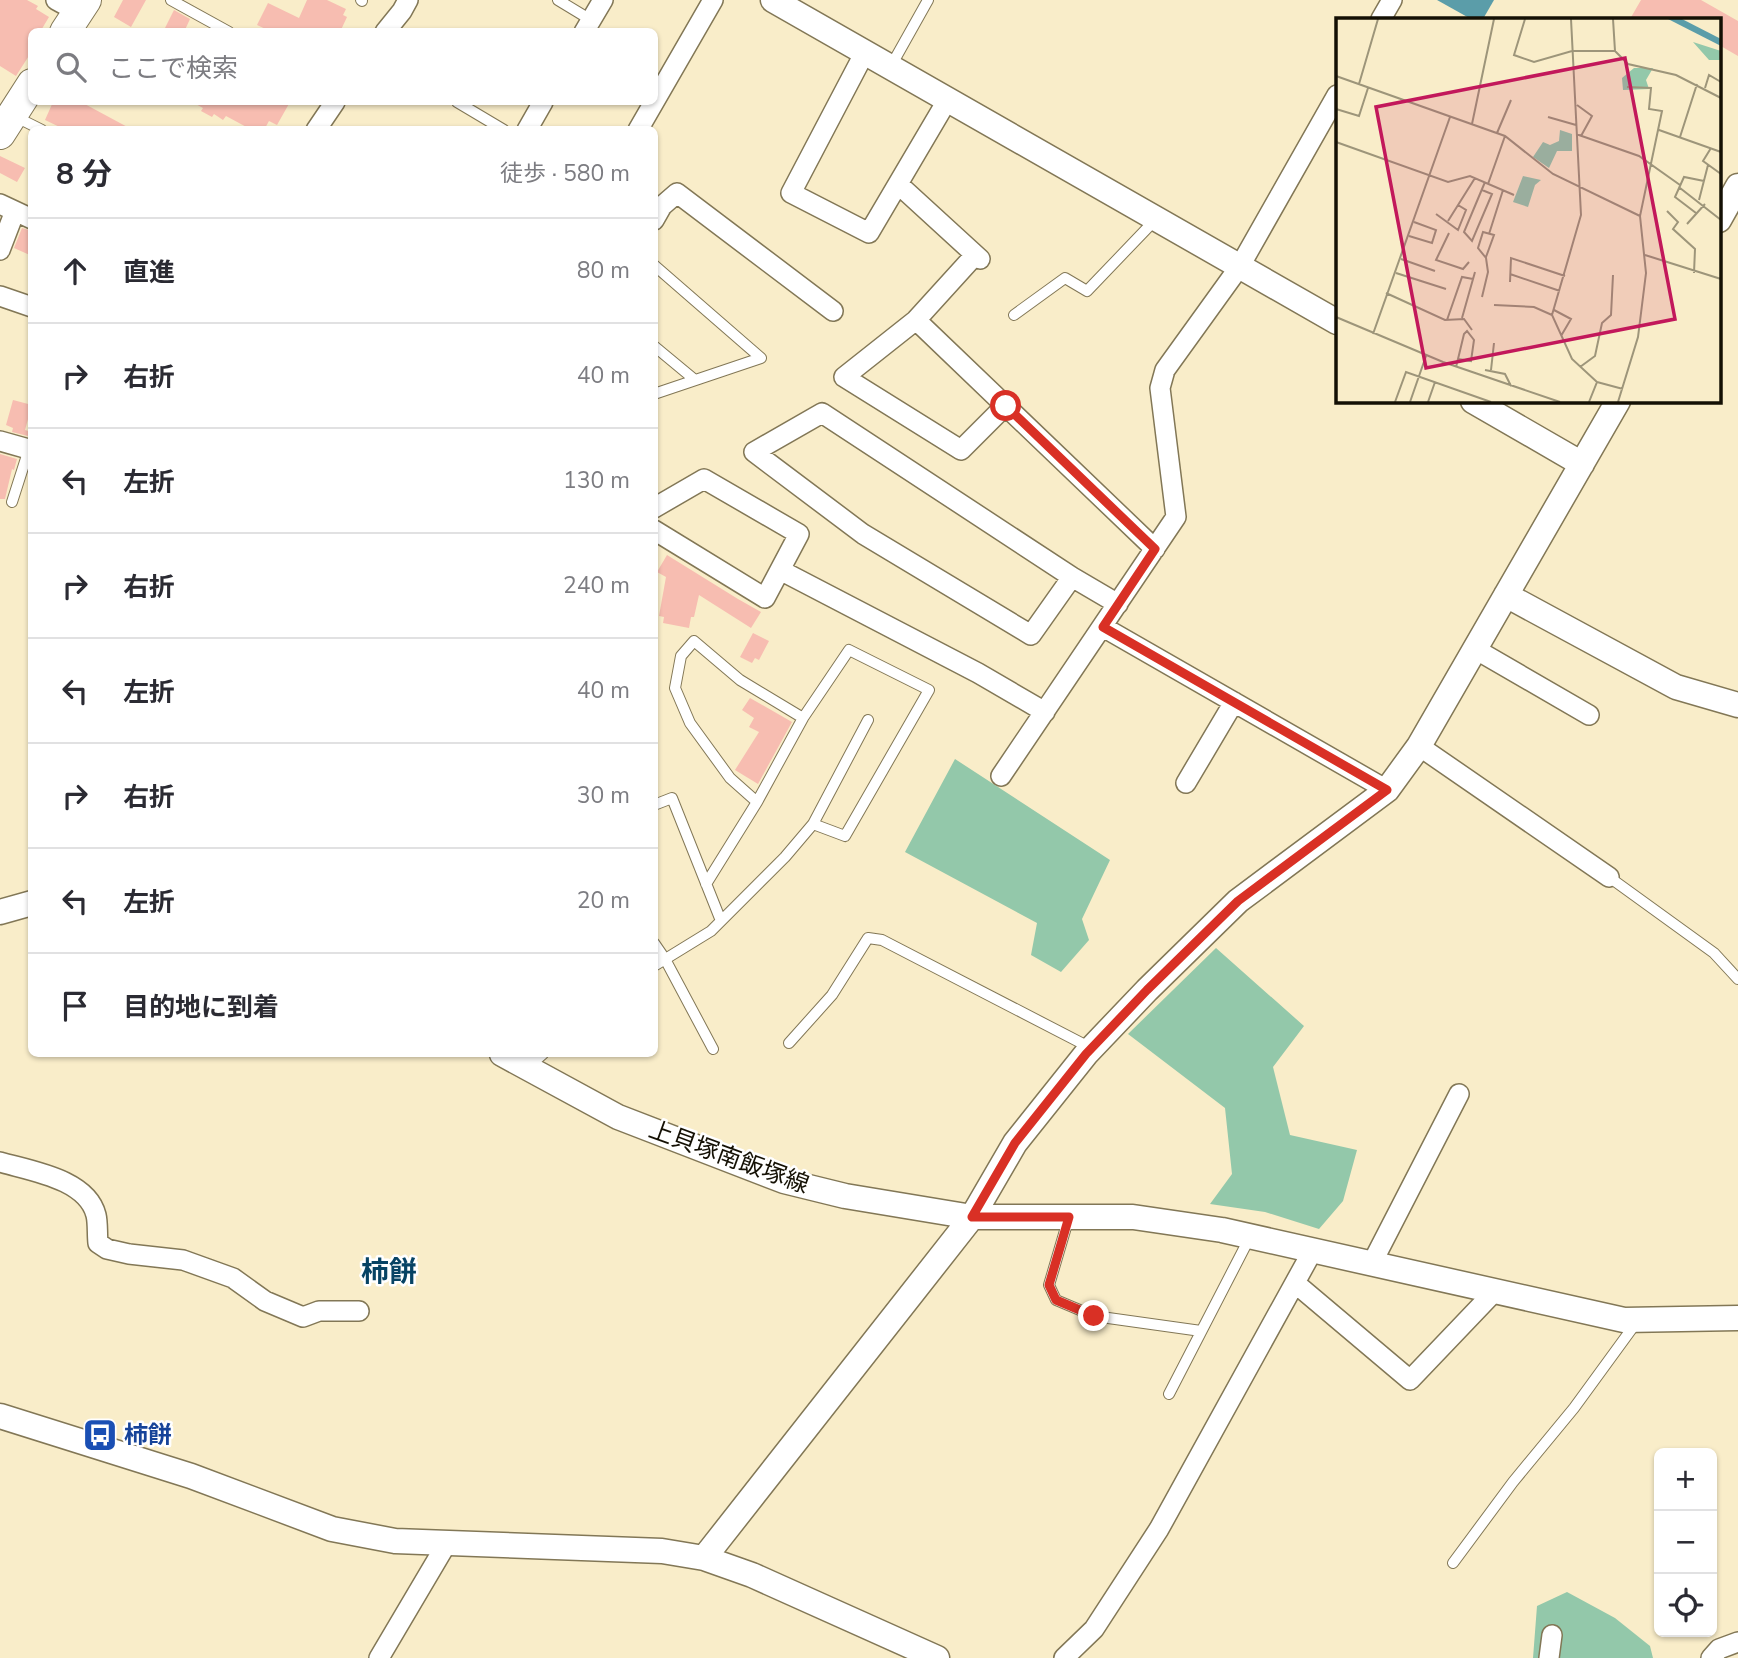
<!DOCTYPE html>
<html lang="ja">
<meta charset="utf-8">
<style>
body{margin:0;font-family:"Nunito Sans","Noto Sans JP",sans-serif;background:#f2f2f3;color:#2b2b33}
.controls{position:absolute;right:21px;bottom:21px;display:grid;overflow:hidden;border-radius:10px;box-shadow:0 2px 5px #0004}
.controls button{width:63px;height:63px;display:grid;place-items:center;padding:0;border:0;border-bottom:2px solid #e1e1e2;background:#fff;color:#2b2b33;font:35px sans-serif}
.stop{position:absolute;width:21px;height:21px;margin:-16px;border:5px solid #d93025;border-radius:50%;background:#fff}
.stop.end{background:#d93025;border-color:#fff;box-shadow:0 2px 7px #0008}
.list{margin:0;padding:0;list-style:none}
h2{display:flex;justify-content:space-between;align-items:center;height:91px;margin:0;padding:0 28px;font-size:30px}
h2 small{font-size:23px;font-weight:400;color:#7c7c81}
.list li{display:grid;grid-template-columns:46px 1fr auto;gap:21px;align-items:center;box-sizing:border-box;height:105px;padding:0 28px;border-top:2px solid #e1e1e2}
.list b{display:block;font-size:26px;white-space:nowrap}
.list em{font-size:23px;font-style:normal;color:#7c7c81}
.icon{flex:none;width:38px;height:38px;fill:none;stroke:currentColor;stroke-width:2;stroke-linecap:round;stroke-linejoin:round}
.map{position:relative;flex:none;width:1738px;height:1658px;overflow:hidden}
.search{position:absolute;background:#fff;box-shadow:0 2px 5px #0004;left:28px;top:28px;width:630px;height:77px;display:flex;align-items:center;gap:18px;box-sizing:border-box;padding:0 24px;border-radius:10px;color:#7c7c81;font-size:26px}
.panel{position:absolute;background:#fff;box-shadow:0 2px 5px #0004;left:28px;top:126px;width:630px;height:931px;border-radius:10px}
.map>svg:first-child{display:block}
.forest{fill:#93c8aa}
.water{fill:#5b9da9}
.building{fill:#f7bdb1}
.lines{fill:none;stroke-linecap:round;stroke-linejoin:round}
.service-casing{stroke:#827756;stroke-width:12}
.minor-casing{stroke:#827756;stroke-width:22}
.tertiary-casing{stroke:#827756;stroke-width:27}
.primary-casing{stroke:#827756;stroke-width:32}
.service{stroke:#fff;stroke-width:10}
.minor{stroke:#fff;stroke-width:19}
.tertiary{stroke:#fff;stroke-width:24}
.primary{stroke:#fff;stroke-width:30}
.route{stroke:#d93025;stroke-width:9}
.labels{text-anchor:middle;stroke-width:5;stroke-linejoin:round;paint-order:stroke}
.street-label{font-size:24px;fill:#141004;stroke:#fff}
.transit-label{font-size:24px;font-weight:bold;fill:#164399;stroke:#fff;text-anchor:start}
.quarter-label{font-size:28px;font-weight:bold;fill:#074364;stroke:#fff}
.inset-road{fill:none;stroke:#9d957a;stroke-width:2}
.view{fill:#c2185b;fill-opacity:0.15;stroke:#c2185b;stroke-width:3.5}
.inset-edge{fill:none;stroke:#141004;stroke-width:3.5}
</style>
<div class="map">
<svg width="1738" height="1658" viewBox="0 0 1738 1658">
<rect width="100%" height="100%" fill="#f9edc9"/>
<path class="forest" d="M955,759L1110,860L1082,919L1089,940L1061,972L1031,955L1037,923L905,852Z
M1216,948L1304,1026L1273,1067L1290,1135L1357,1150L1343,1201L1319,1229L1265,1212L1210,1204L1232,1174L1225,1108L1128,1034Z
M1567,1592L1615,1618L1650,1646L1653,1658H1533L1537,1606Z"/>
<path class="water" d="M1437,0H1494L1483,19H1471Z"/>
<path class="building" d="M0,0H27L38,6L36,9L49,17L40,32H32V51L16,76L0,66Z
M123,0H146L131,27L114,17Z
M307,0H327L346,9L343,15L347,17L340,32H272L257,25L268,3L299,18Z
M1641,0H1701L1738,21V56L1719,45V19H1630Z
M174,10L190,19L184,32H163Z
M53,102H81L133,130H66L45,120Z
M192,102H290L277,125L269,121L264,130H252L226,116L223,120L214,114L212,117L201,111L203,108Z
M0,156L25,168L17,182L0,173Z
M22,228L32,231V256L14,248Z
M13,400L32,405L25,430L32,432V437L12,432L13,428L6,425Z
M0,454L17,459L14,470L12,469L5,499H0Z
M667,555L738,599L761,612L751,628L699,595L694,617H691L689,628L663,623L664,617L659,616L666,577L657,572Z
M753,633L769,641L759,660L755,658L752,663L740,657Z
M750,698L792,722L758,784L735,770L759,732L749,727L754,718L742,710Z"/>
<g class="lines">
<g class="service-casing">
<path id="service" d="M171,0L229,32
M361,0L362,1
M558,0L591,20
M891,66L928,0
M457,102L504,130
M14,116L42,130
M654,265L761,358
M1014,315L1065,278L1087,291L1156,219
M654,346L695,380
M654,394L761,358
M12,502L29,449
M757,802L730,778L690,723L675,688L681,656L694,641L740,680L803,718
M654,805L672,798L721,921
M1609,877L1714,953L1738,979
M706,884L757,802L803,718L849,650L929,690L845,836L813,824
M654,943L665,959L713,1049
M654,966L711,931L785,857L813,824L868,720
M789,1043L832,995L868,938L882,940L1091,1048
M528,1067L543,1054
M1069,1217L1049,1285L1056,1300L1094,1316L1201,1331
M1169,1394L1250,1237
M1453,1563L1513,1482L1574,1408L1636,1323"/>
</g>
<g class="minor-casing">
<path id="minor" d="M56,0L78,12
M1381,19L1392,0
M385,32L402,11L408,0
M584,32L603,0
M865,52L791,193L869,233L948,99
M316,130L335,102
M527,130L543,102
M638,130L713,0
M898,184L980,259
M0,204L32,219
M654,220L662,206L677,193L833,311
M0,250L15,211
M975,255L916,320L844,377L961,450L1005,406
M0,296L32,307
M916,320L1155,549
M0,441L32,450
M654,508L704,479L799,534L765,598L654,530
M780,570L978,673L1045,712
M1072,577L1031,635L863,534L754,452L822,413L1072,577L1118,604
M1103,627L1387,790
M1475,649L1589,715
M1419,746L1609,877
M1001,776L1176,517L1160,388L1165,370L1240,266L1337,95
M1186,783L1234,702
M0,1162C31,1171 87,1179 96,1215C98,1223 97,1234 98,1243L107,1249L129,1254L183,1260L233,1278L265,1301L303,1317L319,1311H359
M1372,1263L1459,1094
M1295,1283L1410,1380L1495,1291
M379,1658L447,1543
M1064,1658L1094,1629L1159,1529L1313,1250
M1549,1658L1552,1635
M1711,1658L1719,1649L1738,1642"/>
</g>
<g class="tertiary-casing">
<path id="tertiary" d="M773,0L1337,322
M1719,220L1738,186
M1473,401L1582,464
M1506,595L1676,687L1738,705
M0,912L32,903
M502,1054L618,1117L784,1181L845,1196L972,1217H1133L1222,1230L1624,1320L1738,1318
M0,1416L191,1476L332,1529L395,1541L662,1551L704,1558L752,1575L937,1658
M704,1558L972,1217L1015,1143L1086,1054L1147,990L1238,901L1387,790L1419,746L1618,401"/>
</g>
<g class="primary-casing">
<path id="primary" d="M65,32L86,0
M0,134L32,84"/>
</g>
<use href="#service" class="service"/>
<use href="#minor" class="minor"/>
<use href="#tertiary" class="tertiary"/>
<use href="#primary" class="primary"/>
</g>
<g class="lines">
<path class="route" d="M1006,406L1155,549L1103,627L1387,790L1238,901L1147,990L1086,1054L1015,1143L972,1217H1069L1049,1285L1056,1300L1094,1316"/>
</g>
<defs>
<g id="bus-square" transform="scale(1.75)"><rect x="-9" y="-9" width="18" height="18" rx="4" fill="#1a4fb4" stroke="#fff"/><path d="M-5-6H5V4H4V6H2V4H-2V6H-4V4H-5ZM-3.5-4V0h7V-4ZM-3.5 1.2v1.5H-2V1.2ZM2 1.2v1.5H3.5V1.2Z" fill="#fff"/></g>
</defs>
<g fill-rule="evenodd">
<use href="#bus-square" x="100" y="1435"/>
</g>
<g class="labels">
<g class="street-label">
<text transform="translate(729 1157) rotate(20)" y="8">上貝塚南飯塚線</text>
</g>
<g class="transit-label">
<text x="124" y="1443">柿餅</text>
</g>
<g class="quarter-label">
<text x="389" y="1281">柿餅</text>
</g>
</g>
<g transform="translate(1336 18)">
<rect width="385" height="385" fill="#f9edc9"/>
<path d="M357,24L385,33V42H373ZM298,50H317L310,62L313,71L287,72L286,60ZM224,112L236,116V133H221L213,150L197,139L207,124L214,127L223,123ZM187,158L205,162L199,167L192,189L177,184Z" fill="#93c8aa"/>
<path d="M332,1H346L385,21V28Z" fill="#5b9da9"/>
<path class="inset-road" d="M189,1L178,37L198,44L236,33H279L292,46L340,57L385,80M235,1L245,197L216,297L236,341L261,364L253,384M277,1L279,33M0,58L169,118L217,156L304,198M23,66L42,1M369,70L373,57L385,64M241,87L256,98L245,118M0,91L23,98L32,70M212,99L240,107M136,106L158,1M323,112L385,134M161,115L175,82M240,116L303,138L344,167M344,119L361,66M0,124L112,164L134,158L178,177M375,130L367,143L385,156M152,166L169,118M344,170L385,202M146,172L156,176L136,223L128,214L149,164M363,182L372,147M331,193L342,204L337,211L359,231L358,255M360,195L339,179L348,159L368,163M100,196L122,212L130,192L122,187M112,203L139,160M351,206L369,186M113,215L100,242L127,251L133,244M153,216L167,172M73,218L96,225L100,212L78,204M309,237L385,261M65,241L99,253M60,255L110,271M174,256L224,273M174,264L175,240L229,258M50,275L109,302L128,301L136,312M146,279L152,254L150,240L142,230L147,214L158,217L150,239M158,287L198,289L216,297M218,292L235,301L225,318M0,299L107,344L224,384M126,300L139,254M111,302L126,259L137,261M37,316L114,99M120,349L122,341L128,316L131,313L138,322L135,343L122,341M244,349L259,338L266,305L275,297L277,257M149,352L169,356L175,368M155,352L158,325M261,364L287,371M59,384L70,354L155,384M74,384L90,338M92,384L99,364M282,384L302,319L310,255L304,198L326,93L313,91L315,70L291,69"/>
<path class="view" d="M289,40L339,301L90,350L40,89Z"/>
<rect width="385" height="385" class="inset-edge"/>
</g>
</svg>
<div class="controls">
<button>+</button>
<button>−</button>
<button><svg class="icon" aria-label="locate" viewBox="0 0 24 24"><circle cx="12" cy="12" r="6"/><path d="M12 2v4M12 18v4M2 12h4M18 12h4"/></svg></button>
</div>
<div class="stop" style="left:1006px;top:406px"></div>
<div class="stop end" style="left:1094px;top:1316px"></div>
<div class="search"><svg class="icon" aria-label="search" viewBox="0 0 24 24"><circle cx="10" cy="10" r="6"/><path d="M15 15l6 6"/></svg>ここで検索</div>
<section class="panel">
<h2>8 分<small>徒歩 · 580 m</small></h2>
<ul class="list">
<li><svg class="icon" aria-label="ahead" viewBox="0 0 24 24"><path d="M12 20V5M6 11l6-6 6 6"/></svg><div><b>直進</b></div><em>80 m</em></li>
<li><svg class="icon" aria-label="right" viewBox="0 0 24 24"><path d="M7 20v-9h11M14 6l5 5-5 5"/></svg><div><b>右折</b></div><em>40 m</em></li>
<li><svg class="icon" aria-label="left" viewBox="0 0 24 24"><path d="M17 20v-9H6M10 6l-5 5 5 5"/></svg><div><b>左折</b></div><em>130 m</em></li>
<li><svg class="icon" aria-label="right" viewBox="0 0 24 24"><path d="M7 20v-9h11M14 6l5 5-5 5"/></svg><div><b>右折</b></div><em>240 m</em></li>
<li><svg class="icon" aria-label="left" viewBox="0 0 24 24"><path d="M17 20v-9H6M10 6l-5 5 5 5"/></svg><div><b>左折</b></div><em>40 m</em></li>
<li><svg class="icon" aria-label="right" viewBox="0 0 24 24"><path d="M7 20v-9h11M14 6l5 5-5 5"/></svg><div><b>右折</b></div><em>30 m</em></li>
<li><svg class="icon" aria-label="left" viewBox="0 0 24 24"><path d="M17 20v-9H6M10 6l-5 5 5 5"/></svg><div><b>左折</b></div><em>20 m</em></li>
<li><svg class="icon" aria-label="arrive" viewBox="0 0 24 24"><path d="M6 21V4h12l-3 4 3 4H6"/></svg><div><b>目的地に到着</b></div></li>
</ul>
</section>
</div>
